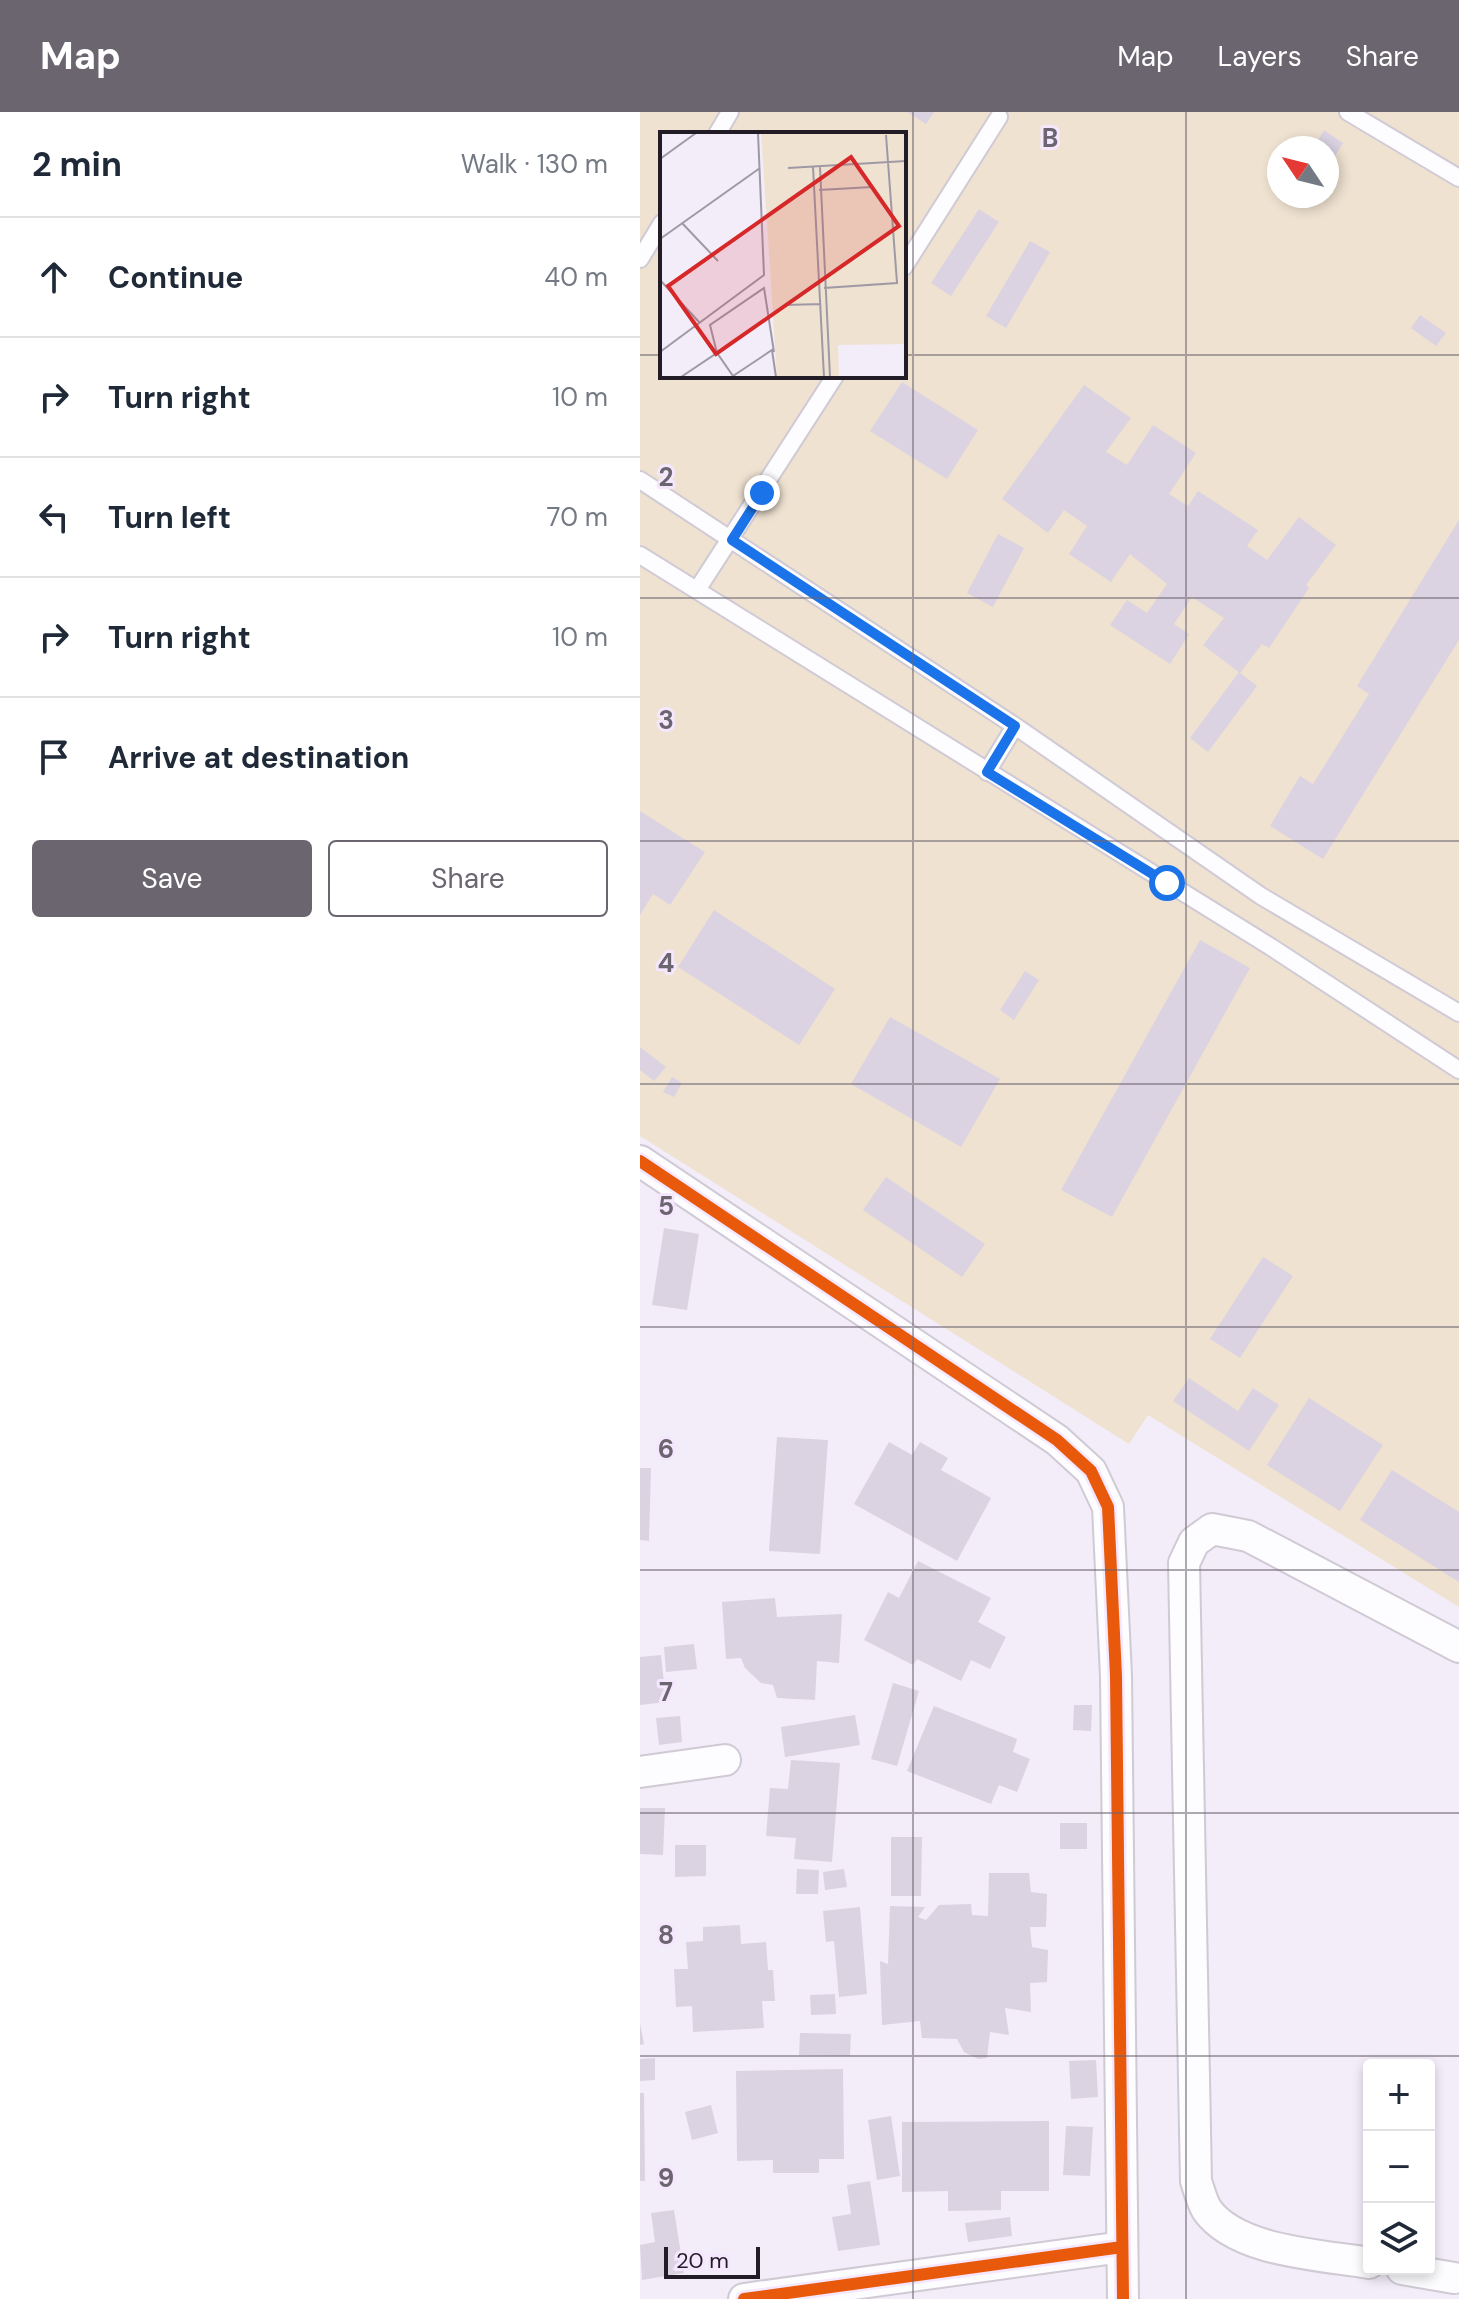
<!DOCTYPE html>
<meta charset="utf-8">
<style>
body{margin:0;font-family:"DM Sans",sans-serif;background:#f2f2f3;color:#1f2937}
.controls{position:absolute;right:24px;bottom:24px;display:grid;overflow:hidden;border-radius:8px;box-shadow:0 4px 12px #0003}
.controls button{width:72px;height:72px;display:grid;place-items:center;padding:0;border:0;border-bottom:2px solid #e0e1e3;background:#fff;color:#1f2937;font:40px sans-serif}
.compass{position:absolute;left:627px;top:24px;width:72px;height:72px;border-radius:50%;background:#fff;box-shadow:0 4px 12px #0003;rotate:305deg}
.scale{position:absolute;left:24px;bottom:20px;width:96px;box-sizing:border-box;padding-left:8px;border:4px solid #221c27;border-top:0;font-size:22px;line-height:28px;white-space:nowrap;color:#221c27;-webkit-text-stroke:6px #f4e7fe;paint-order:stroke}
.stop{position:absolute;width:24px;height:24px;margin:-18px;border:6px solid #1a73e8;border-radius:50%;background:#fff}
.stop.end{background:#1a73e8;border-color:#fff;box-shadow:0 2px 8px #0008}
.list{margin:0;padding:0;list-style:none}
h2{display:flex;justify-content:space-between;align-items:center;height:104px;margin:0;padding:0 32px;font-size:34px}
h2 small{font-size:26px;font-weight:400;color:#747a83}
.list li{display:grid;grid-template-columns:52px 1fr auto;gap:24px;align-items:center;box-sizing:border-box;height:120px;padding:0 32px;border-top:2px solid #e0e1e3}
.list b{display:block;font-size:30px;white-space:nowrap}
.list em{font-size:26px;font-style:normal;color:#747a83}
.actions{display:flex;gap:16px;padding:24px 32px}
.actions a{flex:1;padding:18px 0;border:2px solid #6b6570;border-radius:8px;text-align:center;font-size:28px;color:#6b6570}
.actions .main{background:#6b6570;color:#fff}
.icon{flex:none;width:44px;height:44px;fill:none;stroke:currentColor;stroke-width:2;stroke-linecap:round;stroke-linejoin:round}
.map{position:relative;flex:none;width:819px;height:2187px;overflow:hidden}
header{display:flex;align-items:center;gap:48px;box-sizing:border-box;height:112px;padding:0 40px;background:#6b6570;color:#fff}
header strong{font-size:38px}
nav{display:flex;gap:44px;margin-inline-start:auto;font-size:28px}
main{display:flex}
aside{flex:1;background:#fff}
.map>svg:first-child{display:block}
.green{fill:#efe2d1;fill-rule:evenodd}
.building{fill:#dbd3e2}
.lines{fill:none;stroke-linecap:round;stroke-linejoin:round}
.service-casing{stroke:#d0cad5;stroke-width:20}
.minor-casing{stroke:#d0cad5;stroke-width:34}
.service{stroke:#fdfcfe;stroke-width:16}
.minor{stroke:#fdfcfe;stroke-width:30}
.cycleway-casing{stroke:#f4e7fe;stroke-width:17}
.cycleway{stroke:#e8590c;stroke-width:12}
.route{stroke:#1a73e8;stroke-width:10}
.grid{fill:none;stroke:#6b6570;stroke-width:2;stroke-opacity:0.55}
.inset-road{fill:none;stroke:#9f99a5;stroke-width:2}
.view{fill:#d62828;fill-opacity:0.15;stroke:#d62828;stroke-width:4}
.inset-edge{fill:none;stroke:#221c27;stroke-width:4}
.grid-label{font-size:26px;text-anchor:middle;font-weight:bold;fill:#6b6570;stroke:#f4e7fe;stroke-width:6;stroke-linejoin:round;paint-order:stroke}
</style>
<header>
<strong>Map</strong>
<nav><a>Map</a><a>Layers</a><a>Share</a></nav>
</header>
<main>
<aside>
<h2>2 min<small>Walk · 130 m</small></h2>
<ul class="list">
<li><svg class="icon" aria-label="ahead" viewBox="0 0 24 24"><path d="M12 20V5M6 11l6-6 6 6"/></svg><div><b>Continue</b></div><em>40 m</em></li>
<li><svg class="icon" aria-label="right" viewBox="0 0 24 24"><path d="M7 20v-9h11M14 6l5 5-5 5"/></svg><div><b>Turn right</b></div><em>10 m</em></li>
<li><svg class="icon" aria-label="left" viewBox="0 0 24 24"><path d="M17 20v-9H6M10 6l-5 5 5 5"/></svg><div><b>Turn left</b></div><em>70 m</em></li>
<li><svg class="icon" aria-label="right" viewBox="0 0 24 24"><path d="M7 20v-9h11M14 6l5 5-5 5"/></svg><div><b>Turn right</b></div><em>10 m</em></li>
<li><svg class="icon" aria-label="arrive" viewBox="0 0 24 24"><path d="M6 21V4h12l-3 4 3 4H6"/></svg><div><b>Arrive at destination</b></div></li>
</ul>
<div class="actions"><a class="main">Save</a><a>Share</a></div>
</aside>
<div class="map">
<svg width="819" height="2187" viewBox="0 0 819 2187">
<rect width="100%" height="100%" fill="#f3ecf9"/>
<path class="green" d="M0,0H819V1495L508,1303L489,1332L0,1024ZM22,22H264V264H22ZM639,36H687V84H639Z"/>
<path class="building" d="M267,0H294L286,12Z
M684,18L703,31L695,44L676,32Z
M339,97L359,110L311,184L291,171Z
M390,129L410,140L366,216L346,204Z
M780,203L806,221L796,234L771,216Z
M262,270L338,318L307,367L230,319Z
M444,273L491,306L466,340L487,353L513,313L556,341L529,382L548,394L558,379L618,418L607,434L627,448L659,405L696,433L666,473L669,476L629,536L622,532L600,561L563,533L584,506L552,485L534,512L549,522L530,552L470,513L487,488L507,501L527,472L490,442L471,470L429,442L447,414L424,398L408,421L362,387Z
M819,408V528L683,747L630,714L660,664L673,672L729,582L717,574Z
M358,422L384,436L353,495L327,481Z
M599,560L617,574L568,640L550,626Z
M0,699L65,740L30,793L13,782L0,803Z
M74,798L195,877L159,933L38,855Z
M560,828L610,856L472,1105L421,1078Z
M385,859L399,868L374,908L360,898Z
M250,905L360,967L321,1035L211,972Z
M0,935L26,955L14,969L0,958Z
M32,965L42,971L34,985L23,980Z
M246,1065L345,1132L322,1165L223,1098Z
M24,1116L59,1122L47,1198L12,1193Z
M623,1145L653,1164L600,1246L570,1227Z
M549,1266L598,1299L613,1276L639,1293L609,1339L533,1289Z
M669,1286L743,1333L700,1399L627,1353Z
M137,1325L188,1328L180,1442L129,1439Z
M249,1330L272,1343L280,1330L308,1346L301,1358L351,1386L317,1449L214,1392Z
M0,1356H11L9,1429L0,1428Z
M752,1358L819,1400V1470L720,1408Z
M278,1449L351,1486L338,1510L366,1525L350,1557L331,1548L321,1569L277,1547L273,1553L224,1528L248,1480L259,1486Z
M135,1486L137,1505L202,1502L199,1551L177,1549L175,1588L137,1586L133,1573L121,1571L105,1556L101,1546L86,1547L82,1490Z
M54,1532L57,1557L26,1560L24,1535Z
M21,1543L26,1590L0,1593V1545Z
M253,1571L279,1579L257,1654L231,1647Z
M434,1593H452L451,1619L433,1618Z
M294,1594L377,1627L373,1640L390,1647L377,1680L359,1673L351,1692L267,1659Z
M215,1603L220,1633L145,1645L141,1615Z
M40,1604L42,1630L19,1633L16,1606Z
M151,1648L200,1651L192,1750L154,1747L156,1726L126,1724L130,1676L148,1677Z
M0,1696H25L23,1743L0,1742Z
M420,1711H447V1737H420Z
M251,1725H282L281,1784H251Z
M35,1733H66V1764L35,1765Z
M157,1757L179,1758L178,1782H156Z
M204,1757L207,1775L185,1778L183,1760Z
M349,1761H389L391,1780L407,1782L406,1815H390L392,1835L408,1838L407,1870L390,1871L391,1900L365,1896L369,1923L350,1920L347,1946L338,1947L324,1940L317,1927L282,1926L280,1909L242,1913L240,1849L248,1852L250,1794L285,1795L278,1805L286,1808L299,1793L331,1792L332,1803L348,1804Z
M220,1795L227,1882L199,1885L194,1829L186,1830L183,1799Z
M100,1813L101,1832L126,1830L128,1858H133L135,1889H122L124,1916L53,1920L52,1894L36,1895L34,1857H48L46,1830L63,1829V1815Z
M195,1882L196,1902L171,1903L170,1883Z
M0,1911L4,1932L0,1933Z
M160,1921L211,1922L210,1944L159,1943Z
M15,1946V1968L0,1969V1947Z
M456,1948L458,1985L431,1987L429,1949Z
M203,1957L204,2047H179V2061H133V2048L97,2049L96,1959Z
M0,1981H4L5,2069H0Z
M71,1993L78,2021L52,2028L45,2000Z
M251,2004L260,2064L237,2068L228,2008Z
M409,2009V2079H361V2098L308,2099V2079L262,2080V2010Z
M426,2014L453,2015L450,2064L423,2063Z
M230,2069L240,2133L198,2139L192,2105L211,2102L207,2073Z
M34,2098L44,2161L2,2168L0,2133L15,2130L11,2101Z
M370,2105L372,2124L328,2130L325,2111Z"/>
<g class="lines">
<g class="service-casing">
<path id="service" d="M708,0L819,66
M77,22L90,0
M0,147L22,111
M264,155L359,5
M0,368L375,614L621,784L819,901
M0,443L631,835L819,958
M57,478L195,264
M347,660L375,614"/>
</g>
<g class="minor-casing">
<path id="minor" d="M0,1049L417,1328L451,1359L468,1395L476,1564L483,2187
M0,1660L85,1648
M729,2151C682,2143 597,2140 567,2098C562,2090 559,2078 556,2069L544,1451L554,1430L572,1417L608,1424L819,1535
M762,2157L814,2166
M104,2187L482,2135"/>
</g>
<use href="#service" class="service"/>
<use href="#minor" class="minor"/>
<g class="cycleway-casing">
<path id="cycleway" d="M0,1049L417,1328L451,1359L468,1395L476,1564L483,2187
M104,2187L482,2135"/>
</g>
<use href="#cycleway" class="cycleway"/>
</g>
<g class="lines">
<path class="route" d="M122,381L92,428L375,614L347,660L527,771"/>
</g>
<path class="grid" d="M273,0V2187M546,0V2187M0,243H22M264,243H819M0,486H819M0,729H819M0,972H819M0,1215H819M0,1458H819M0,1701H819M0,1944H819"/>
<g transform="translate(20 20)">
<rect width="246" height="246" fill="#f3ecf9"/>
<path d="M101,1H246V212L178,213L179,245H117Z" fill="#efe2d1"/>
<path class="inset-road" d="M0,27L36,1M153,35L164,245M160,35L170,245M128,36L246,29M159,58L212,55M22,91L58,129M0,107L100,36M0,148L40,191M164,156L237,151L226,3M126,173L161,172M0,220L104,143L98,1M57,221L50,193L104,156L114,220M73,244L112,218L116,245M21,245L57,221L73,244"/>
<path class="view" d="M191,25L239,94L56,222L8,154Z"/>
<rect width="246" height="246" class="inset-edge"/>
</g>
<g class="grid-label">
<text x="410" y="35">B</text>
<text x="26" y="374">2</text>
<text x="26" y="617">3</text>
<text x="26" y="860">4</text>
<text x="26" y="1103">5</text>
<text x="26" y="1346">6</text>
<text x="26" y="1589">7</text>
<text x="26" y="1832">8</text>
<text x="26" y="2075">9</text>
</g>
</svg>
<div class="controls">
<button>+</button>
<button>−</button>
<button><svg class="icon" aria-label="layers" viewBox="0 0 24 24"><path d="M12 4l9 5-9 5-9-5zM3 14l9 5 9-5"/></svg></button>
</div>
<svg class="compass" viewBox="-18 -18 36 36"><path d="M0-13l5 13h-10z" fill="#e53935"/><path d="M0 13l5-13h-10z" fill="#747a83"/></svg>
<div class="scale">20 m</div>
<div class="stop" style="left:527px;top:771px"></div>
<div class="stop end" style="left:122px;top:381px"></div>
</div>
</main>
